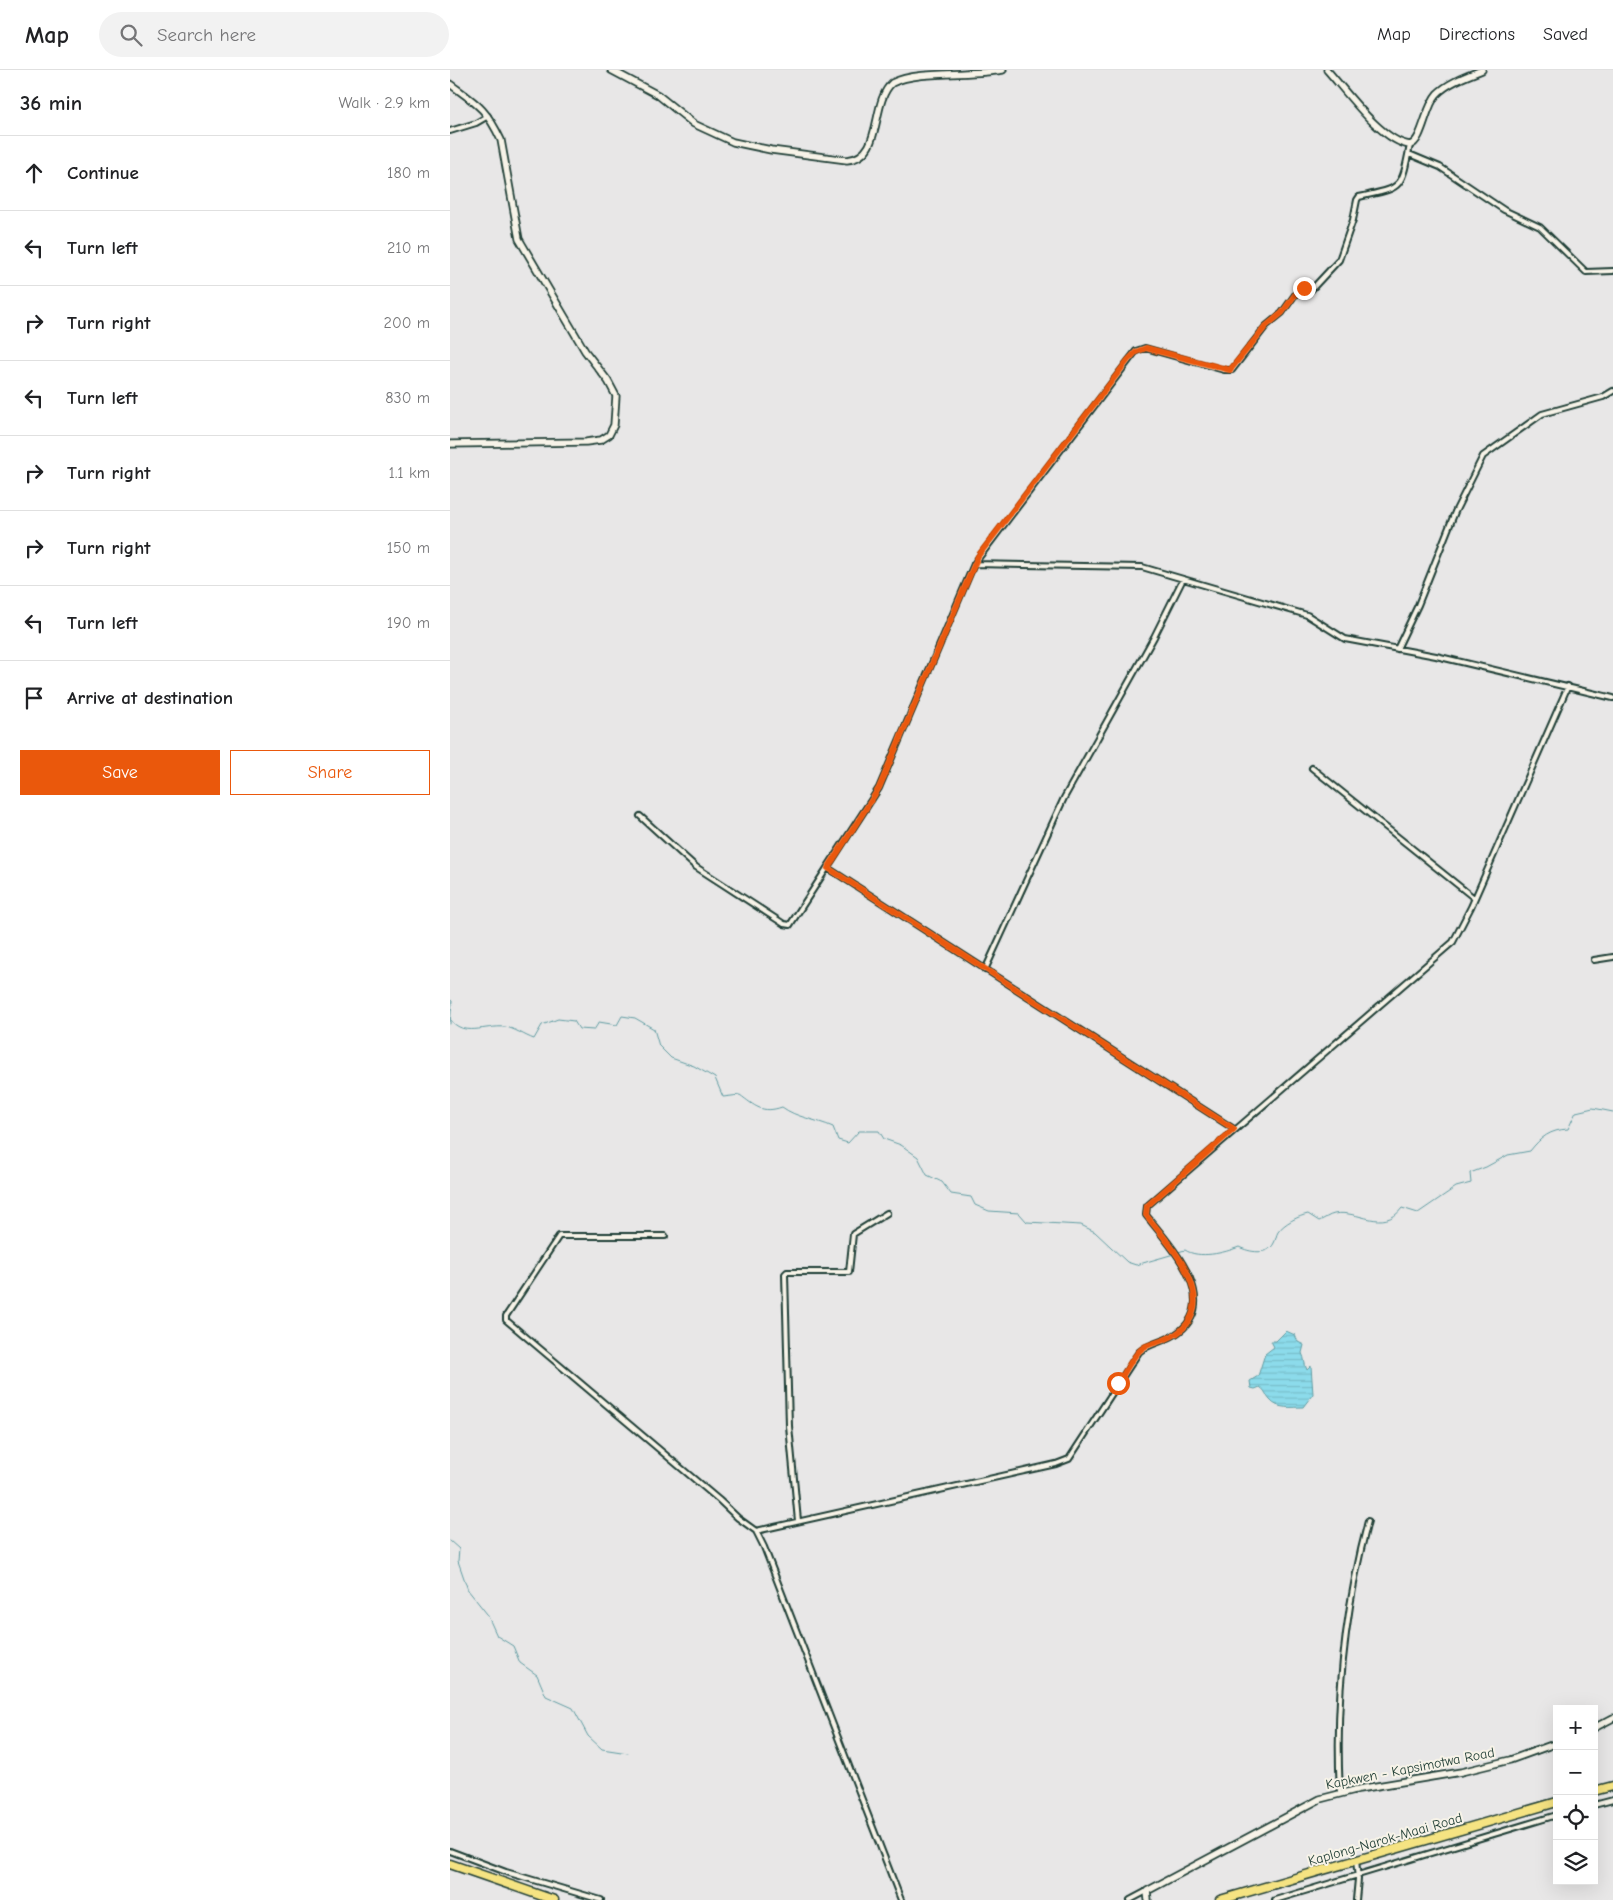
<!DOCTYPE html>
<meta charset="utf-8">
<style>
body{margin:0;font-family:"Comic Neue",sans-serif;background:#f2f2f2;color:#202124}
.controls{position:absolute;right:15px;bottom:15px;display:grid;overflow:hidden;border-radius:0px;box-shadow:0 5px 20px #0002}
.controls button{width:45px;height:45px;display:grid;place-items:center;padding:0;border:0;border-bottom:1px solid #e0e0e0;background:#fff;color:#202124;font:25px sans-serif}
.stop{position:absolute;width:15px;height:15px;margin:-11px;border:4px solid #ea580c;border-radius:50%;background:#fff}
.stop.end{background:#ea580c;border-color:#fff;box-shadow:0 1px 5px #0008}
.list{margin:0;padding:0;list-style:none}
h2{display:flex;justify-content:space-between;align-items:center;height:65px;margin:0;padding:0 20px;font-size:21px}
h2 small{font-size:16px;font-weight:400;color:#757577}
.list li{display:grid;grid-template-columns:32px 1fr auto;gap:15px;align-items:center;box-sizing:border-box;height:75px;padding:0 20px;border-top:1px solid #e0e0e0}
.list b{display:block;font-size:19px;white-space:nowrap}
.list em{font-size:16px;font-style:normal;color:#757577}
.actions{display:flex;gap:10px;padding:15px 20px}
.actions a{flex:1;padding:11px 0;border:1px solid #ea580c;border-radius:0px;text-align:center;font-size:18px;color:#ea580c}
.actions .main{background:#ea580c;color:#fff}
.icon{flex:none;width:28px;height:28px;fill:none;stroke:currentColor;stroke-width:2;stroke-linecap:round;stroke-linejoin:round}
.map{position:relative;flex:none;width:1163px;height:1830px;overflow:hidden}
header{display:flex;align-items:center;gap:30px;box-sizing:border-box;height:70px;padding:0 25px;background:#fff;border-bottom:1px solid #e0e0e0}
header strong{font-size:24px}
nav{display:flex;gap:28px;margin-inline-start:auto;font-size:18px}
.search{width:350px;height:45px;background:#f2f2f2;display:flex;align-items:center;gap:12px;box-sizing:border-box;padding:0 18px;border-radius:28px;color:#757577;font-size:19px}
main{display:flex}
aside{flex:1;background:#fff}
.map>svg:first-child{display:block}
.water{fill:url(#water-rules);stroke:#609ca2}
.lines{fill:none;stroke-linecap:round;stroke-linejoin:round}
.stream{stroke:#609ca2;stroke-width:1}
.street-casing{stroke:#1f3d34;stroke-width:8}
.secondary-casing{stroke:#1f3d34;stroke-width:9}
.highway-casing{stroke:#1f3d34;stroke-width:11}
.street{stroke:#f7f3e8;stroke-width:4}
.secondary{stroke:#f7f3e8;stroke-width:5.5}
.highway{stroke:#f5e382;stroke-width:8}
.route{stroke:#ea580c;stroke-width:6}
.labels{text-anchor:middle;stroke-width:4;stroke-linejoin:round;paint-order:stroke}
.street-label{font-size:14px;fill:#1f3d34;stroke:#f7f3e8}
</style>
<header>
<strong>Map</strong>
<div class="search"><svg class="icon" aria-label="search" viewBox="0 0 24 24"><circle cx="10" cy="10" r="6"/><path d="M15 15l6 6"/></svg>Search here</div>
<nav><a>Map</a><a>Directions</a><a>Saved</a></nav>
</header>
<main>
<aside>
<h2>36 min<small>Walk · 2.9 km</small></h2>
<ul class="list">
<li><svg class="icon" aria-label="ahead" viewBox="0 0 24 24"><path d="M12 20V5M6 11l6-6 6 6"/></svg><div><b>Continue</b></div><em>180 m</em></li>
<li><svg class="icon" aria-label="left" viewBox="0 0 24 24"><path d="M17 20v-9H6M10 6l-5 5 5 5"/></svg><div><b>Turn left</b></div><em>210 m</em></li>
<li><svg class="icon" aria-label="right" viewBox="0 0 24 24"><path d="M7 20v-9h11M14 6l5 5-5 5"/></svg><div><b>Turn right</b></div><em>200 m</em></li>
<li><svg class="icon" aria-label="left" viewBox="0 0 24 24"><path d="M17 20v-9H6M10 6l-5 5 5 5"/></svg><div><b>Turn left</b></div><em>830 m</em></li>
<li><svg class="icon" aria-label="right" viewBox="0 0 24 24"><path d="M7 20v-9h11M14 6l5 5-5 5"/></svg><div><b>Turn right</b></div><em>1.1 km</em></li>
<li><svg class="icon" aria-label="right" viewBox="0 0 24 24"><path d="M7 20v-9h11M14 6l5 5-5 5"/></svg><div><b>Turn right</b></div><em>150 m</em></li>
<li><svg class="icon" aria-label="left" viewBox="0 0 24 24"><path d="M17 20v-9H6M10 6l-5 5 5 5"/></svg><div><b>Turn left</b></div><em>190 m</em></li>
<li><svg class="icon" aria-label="arrive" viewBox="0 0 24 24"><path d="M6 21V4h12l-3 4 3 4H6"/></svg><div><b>Arrive at destination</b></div></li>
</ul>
<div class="actions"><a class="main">Save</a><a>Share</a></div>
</aside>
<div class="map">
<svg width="1163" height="1830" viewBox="0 0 1163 1830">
<defs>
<pattern id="water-rules" width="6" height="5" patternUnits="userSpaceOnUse" patternTransform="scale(1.25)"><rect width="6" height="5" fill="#8cdbeb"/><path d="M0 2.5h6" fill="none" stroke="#78bdca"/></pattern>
</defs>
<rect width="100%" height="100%" fill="#e8e7e7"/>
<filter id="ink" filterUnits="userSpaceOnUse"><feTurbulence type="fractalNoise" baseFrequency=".02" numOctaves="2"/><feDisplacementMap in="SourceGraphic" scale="10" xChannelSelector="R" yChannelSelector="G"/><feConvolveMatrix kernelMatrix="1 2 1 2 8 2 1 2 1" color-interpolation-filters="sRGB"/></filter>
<g filter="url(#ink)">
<path class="water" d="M836,1261L845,1265L848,1272L854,1275L852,1283C855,1289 854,1294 857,1300L861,1296L863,1324L853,1337C842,1337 828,1340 820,1330C816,1326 816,1321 810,1317L805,1319L801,1318L800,1311L808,1306L815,1284L824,1277L821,1271H826Z"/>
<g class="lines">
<path class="stream" d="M0,930L2,931L0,954
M0,949C13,968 35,955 55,957C64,958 75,966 84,969L92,955L108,949L124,951L129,959L144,960L149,952L167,955L172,946L185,948L204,959L209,976L221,988L244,996L265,1008L273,1027L290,1025C305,1036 312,1044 332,1037C347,1048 365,1049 383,1057L388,1070L398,1073L409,1061H429L434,1069L451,1075L468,1087L477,1105L492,1112L501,1124L521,1127L525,1135L539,1141L569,1143L577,1152L631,1155L645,1162L677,1192L686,1195L724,1184
M728,1182L735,1180C749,1189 774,1183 789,1177C799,1182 818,1186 824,1173C826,1170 826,1165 828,1162C834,1153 849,1146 858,1144L869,1151C874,1149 879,1145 884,1144C908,1139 933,1164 952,1138L968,1143L1006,1117L1021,1113L1020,1103L1036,1097L1058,1085L1080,1081C1091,1067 1100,1060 1118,1059L1126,1042L1143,1038L1163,1042
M0,1471L9,1479L8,1491L18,1520L37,1544L47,1566L63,1576L70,1593L87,1605L96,1626L123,1638L138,1666L152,1679L178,1683"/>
<g class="street-casing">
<path id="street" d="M0,61L26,53L38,46
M959,84L990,97L1054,140L1090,157L1136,202L1163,201
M524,494L686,281L695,278L774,300H782L816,256L832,243L849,219H862L889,190L903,150L907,130L909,127C952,117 951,121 960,75
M947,579L968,535L1005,442L1033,386L1092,344L1153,327L1163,321
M862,698L1024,828
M190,746L246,797L334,854L340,855L429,718L524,494L692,497L857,545L895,569L986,586L1163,628
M378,798L784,1059
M1144,890L1163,887
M535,900L614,728L704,567L733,509
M215,1166H109L56,1246V1250L269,1430L288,1448L306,1461L314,1477L451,1830
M348,1451L339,1356L335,1204L337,1202H399L403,1164L437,1143
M306,1461L606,1394L619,1389L689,1282C701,1272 717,1272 730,1261C771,1228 718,1173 696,1145L697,1136L1003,872L1021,837L1118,616
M890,1723C885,1632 895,1539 918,1451
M1144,1735L1163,1730
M0,1781L56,1802L151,1830
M680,1830L697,1821
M825,1830L1107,1745
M906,1830L908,1809L906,1790"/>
</g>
<g class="secondary-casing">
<path id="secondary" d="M161,0L208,25L244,54L283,72L321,80L397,90C434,87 420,33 442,13C468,0 520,6 553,0
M877,0C896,21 932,72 960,75C973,71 975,37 987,24C999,12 1017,6 1032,0
M0,14C27,34 36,38 51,70L69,169L135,281L158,311L166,326L164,355L159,365L151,370L136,372L0,374
M1144,1658L1163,1648
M698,1830L697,1821L870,1729L909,1719L1011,1702L1060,1690L1107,1673"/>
</g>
<g class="highway-casing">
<path id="highway" d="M1144,1721L1163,1716
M0,1794L104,1830
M770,1830L1107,1732"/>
</g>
<use href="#street" class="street"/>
<use href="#secondary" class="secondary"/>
<use href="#highway" class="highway"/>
</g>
</g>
<g class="lines" filter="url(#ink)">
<path class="route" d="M668,1313C675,1303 684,1282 696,1276C708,1271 720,1270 730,1261C770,1227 718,1173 696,1145L697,1136L784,1059L378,798L429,718L528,486L678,290L686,282L696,278L780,300L816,256L832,243L849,219L854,218"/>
</g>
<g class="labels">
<g class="street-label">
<text transform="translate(960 1698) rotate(-11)" y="5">Kapkwen - Kapsimotwa Road</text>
<text transform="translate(935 1769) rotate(-16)" y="5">Kaplong-Narok-Maai Road</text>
</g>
</g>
</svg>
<div class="controls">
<button>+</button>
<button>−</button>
<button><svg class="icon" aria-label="locate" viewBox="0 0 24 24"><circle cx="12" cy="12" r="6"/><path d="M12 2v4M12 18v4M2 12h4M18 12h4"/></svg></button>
<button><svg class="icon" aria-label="layers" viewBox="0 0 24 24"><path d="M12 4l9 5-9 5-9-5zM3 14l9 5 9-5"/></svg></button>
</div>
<div class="stop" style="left:668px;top:1313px"></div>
<div class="stop end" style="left:854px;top:218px"></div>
</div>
</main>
